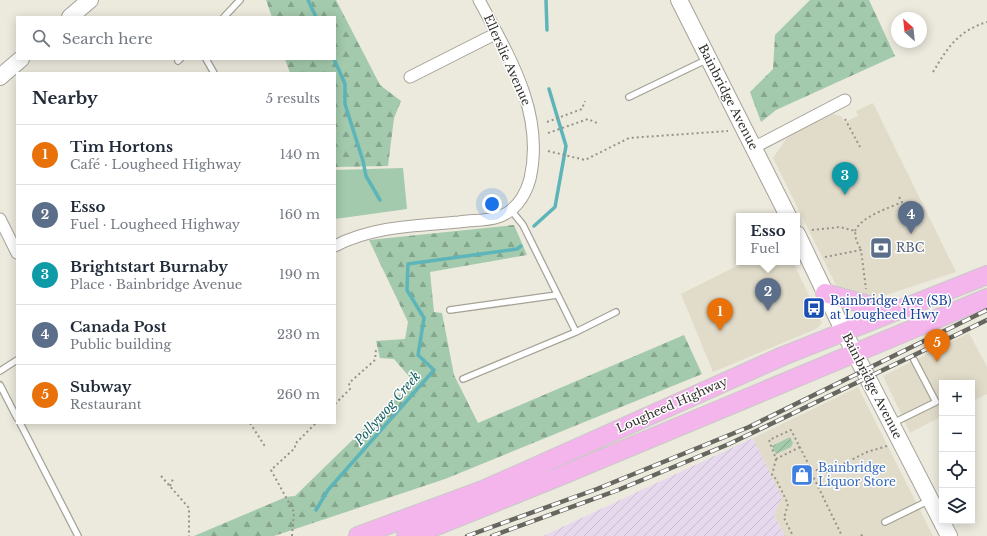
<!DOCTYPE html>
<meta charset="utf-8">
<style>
body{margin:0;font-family:"Libre Baskerville",serif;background:#f2f2f3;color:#1f2937}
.controls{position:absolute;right:12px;bottom:12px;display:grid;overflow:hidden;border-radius:0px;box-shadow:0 2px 10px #0003}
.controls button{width:36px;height:36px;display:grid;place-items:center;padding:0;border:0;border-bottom:1px solid #e0e1e3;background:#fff;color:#1f2937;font:20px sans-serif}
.compass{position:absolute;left:891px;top:12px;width:36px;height:36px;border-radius:50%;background:#fff;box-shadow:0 2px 10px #0003;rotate:333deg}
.you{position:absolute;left:492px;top:204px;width:14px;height:14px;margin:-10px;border:3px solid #fff;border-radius:50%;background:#1a73e8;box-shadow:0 0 0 6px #1a73e833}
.badge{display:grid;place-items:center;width:26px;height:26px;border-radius:50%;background:#0f766e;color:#fff;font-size:13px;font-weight:700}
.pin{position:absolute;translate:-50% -33px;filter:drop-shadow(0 1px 2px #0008)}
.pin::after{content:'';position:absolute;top:21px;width:14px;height:12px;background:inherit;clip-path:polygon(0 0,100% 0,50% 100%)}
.popup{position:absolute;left:736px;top:213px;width:64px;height:52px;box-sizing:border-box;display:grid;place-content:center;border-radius:0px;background:#fff;filter:drop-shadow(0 1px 3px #0005);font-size:13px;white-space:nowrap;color:#747a83}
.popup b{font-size:15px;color:#1f2937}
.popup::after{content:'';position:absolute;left:50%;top:100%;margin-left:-8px;border:8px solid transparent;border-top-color:#fff}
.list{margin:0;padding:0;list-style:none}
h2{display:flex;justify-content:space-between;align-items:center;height:52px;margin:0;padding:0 16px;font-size:17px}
h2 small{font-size:13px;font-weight:400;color:#747a83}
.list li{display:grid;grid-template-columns:26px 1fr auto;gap:12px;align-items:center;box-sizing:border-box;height:60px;padding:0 16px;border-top:1px solid #e0e1e3}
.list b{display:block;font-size:15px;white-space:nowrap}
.list p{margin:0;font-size:13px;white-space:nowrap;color:#747a83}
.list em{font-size:13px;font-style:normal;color:#747a83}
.icon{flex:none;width:22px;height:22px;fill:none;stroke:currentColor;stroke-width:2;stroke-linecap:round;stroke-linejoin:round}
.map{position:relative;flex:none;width:987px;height:536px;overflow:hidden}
.search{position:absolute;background:#fff;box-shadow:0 2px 10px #0003;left:16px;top:16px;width:320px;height:44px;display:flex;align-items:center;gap:10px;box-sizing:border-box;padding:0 14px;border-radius:0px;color:#747a83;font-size:15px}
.panel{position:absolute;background:#fff;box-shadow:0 2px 10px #0003;left:16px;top:72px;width:320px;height:352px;border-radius:0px}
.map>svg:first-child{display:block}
.built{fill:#e1dcca}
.industrial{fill:url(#industrial-furrows)}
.green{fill:#a3caac}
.forest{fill:url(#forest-firs)}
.garden{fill:url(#garden-furrows)}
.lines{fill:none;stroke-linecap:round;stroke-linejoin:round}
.stream{stroke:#5db5b9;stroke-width:3.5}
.lane-casing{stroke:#a5a297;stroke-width:8}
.street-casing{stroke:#a5a297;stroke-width:13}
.secondary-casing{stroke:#a5a297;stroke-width:18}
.primary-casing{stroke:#cac9c8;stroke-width:20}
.path{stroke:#95938b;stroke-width:2;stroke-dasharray:2 3;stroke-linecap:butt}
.lane{stroke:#fff;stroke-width:5.5}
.street{stroke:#fff;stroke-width:11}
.secondary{stroke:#fff;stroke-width:16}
.primary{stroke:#f4b5ed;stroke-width:18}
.rail-casing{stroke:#67665f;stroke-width:4.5}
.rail{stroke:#fff;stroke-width:3;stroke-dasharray:9;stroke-linecap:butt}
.labels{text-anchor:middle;stroke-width:3;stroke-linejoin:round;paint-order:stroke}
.street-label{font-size:12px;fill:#32312d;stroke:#fff}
.service-label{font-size:12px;fill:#4e5e75;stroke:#fff;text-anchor:start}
.transit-label{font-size:12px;fill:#164399;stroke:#fff;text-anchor:start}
.shop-label{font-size:12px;fill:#366cbe;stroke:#fff;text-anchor:start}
.water-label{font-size:13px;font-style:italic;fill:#196265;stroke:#fff}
</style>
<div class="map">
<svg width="987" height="536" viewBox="0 0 987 536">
<defs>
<pattern id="industrial-furrows" width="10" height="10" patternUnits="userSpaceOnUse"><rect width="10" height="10" fill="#e7d9ed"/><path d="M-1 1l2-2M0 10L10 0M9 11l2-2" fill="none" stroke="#c7bbcc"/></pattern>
<pattern id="forest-firs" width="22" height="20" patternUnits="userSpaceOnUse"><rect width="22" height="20" fill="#a3caac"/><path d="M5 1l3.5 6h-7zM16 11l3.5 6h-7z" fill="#85a58c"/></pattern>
<pattern id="garden-furrows" width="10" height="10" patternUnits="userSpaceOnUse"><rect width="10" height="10" fill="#a3caac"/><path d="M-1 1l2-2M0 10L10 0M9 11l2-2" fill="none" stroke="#85a58c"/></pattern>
</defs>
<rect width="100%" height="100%" fill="#ece9dd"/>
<path class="built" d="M873,103L956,272L883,296L866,298L837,287L773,158L786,139L800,129L833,114L841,116L845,122L858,116L856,111Z
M745,262H793L822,323L816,329L713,372L681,294Z
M969,333L987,367V394L972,401V383H942V416L910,433L883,376Z
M858,387L933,536H785L774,515L753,438Z"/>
<path class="industrial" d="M753,438L782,498L774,515L785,536H543Z"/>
<path class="green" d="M403,168L407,209L335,219V170Z"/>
<path class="forest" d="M266,0H336L380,85L401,101L394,118L388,166L335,167V73H290L285,59H335V17H272Z
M810,0H869L895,56L776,110L761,122L750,92L773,69L775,35Z
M514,225L527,255L430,272L434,312L442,313L454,375L478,423L684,335L702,374L445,479L274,536H194L286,497L295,496L413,381L394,359L380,358L376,341L405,339L408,322L369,240Z"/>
<path class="garden" d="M790,437L793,443L791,447L776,454L772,446Z"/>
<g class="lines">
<path class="stream" d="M308,0L316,17
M546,0L547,30
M334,59L345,84V104L363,161L366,176L380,200
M534,226L555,207L566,146L549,89
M316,510L328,490L434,370L418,355L424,318L407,290L408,264L517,249L521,246"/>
<g class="lane-casing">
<path id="lane" d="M224,17L240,0
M206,59L214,73
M178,61L180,59
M629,97L708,59
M511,210L523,225L576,332
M450,310L557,295
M0,371L17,360
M463,379L576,332L616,312
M0,385L17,418
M20,423L78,536
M893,423L936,402L914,360
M885,522L930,500"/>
</g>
<g class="street-casing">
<path id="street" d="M410,77L497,33
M753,148L845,100
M0,219L17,253
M335,246C373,226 417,226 459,222C471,220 484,221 495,218C514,213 525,197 530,179C545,113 509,56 479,0"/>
</g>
<g class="secondary-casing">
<path id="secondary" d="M679,0L788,216
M70,17L90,0
M0,77L21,59
M797,234L844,332L949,536"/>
</g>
<g class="primary-casing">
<path id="primary" d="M825,293L893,312
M358,536L483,490L783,356L987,275
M406,536L439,525L558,477L987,298"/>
</g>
<path class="path" d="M933,72C948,47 958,31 987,22
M845,119L860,147
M547,122L582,109L585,101
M548,133L588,119L597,123
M548,151L585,160L629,138L728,131
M812,230L840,227L855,231L856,240L861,250
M855,231C862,216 887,209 902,202L898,195
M825,257L861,250L866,289
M335,404L350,389L349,383L375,360L376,349
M250,423L266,448
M800,447L776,459L769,440L791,430L811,469L827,472L867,452L887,446
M776,459L772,475L776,479L788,504L784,518L793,536
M811,469L810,470L842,536
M161,476L189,508V536
M170,486L173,479
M292,536L294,512L271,470L295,448V444L316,423
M861,536L863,534"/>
<use href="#lane" class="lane"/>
<use href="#street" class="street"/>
<use href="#secondary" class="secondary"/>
<use href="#primary" class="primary"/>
<g class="rail-casing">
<path id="rail" d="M467,536L597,489L749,427L987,310
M492,536L618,490L729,444L987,320"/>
</g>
<use href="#rail" class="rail"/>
</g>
<defs>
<g id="bank-square" transform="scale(1.15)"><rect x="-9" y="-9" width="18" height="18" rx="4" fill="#5c6f8a" stroke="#fff"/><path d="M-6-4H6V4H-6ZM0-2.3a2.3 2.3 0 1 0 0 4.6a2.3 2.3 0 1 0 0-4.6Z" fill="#fff"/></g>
<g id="bus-square" transform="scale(1.15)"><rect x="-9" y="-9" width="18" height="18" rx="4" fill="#1a4fb4" stroke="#fff"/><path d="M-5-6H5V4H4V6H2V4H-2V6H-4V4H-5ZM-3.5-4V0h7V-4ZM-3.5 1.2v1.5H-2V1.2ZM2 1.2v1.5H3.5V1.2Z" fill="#fff"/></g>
<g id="shop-square" transform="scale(1.15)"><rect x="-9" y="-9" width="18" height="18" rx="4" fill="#3f7fe0" stroke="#fff"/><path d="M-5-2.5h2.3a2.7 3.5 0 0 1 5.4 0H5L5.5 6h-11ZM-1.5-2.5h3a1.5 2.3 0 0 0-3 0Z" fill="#fff"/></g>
</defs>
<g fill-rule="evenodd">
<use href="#bank-square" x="881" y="248"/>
<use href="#bus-square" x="814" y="308"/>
<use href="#shop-square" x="802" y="475"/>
</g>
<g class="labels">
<g class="street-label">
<text transform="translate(507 60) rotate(66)" y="4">Ellerslie Avenue</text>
<text transform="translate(728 97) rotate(63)" y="4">Bainbridge Avenue</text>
<text transform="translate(872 386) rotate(63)" y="4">Bainbridge Avenue</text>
<text transform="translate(672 405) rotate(-24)" y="4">Lougheed Highway</text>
</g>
<g class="service-label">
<text x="896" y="252">RBC</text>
</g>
<g class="transit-label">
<text x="830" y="305">Bainbridge Ave (SB)<tspan x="830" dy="14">at Lougheed Hwy</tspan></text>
</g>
<g class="shop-label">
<text x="818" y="472">Bainbridge<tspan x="818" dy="14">Liquor Store</tspan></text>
</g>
<g class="water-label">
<text transform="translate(387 408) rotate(-49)" y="5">Pollywog Creek</text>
</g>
</g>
</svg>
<div class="controls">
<button>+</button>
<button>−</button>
<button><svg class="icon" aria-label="locate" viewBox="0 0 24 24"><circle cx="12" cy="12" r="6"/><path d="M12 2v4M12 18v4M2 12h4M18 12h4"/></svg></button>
<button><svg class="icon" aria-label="layers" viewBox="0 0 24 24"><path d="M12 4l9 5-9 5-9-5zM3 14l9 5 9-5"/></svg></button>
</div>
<svg class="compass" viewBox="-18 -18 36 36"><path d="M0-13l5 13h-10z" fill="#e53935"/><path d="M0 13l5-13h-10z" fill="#747a83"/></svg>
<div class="you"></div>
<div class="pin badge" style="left:720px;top:331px;background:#e8710a">1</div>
<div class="pin badge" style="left:768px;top:311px;background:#5c6f8a">2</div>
<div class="popup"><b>Esso</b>Fuel</div>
<div class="pin badge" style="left:845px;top:195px;background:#0f9aa8">3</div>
<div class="pin badge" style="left:911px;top:234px;background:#5c6f8a">4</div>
<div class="pin badge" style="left:937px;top:362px;background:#e8710a">5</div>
<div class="search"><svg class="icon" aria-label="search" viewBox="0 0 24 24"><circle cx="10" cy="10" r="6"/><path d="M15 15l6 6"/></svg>Search here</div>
<section class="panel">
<h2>Nearby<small>5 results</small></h2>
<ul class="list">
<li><span class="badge" style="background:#e8710a">1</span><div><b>Tim Hortons</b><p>Café · Lougheed Highway</p></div><em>140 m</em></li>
<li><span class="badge" style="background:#5c6f8a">2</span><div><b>Esso</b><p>Fuel · Lougheed Highway</p></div><em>160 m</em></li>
<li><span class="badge" style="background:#0f9aa8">3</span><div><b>Brightstart Burnaby</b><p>Place · Bainbridge Avenue</p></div><em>190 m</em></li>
<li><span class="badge" style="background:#5c6f8a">4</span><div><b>Canada Post</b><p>Public building</p></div><em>230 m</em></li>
<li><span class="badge" style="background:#e8710a">5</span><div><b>Subway</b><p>Restaurant</p></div><em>260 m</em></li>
</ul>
</section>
</div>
